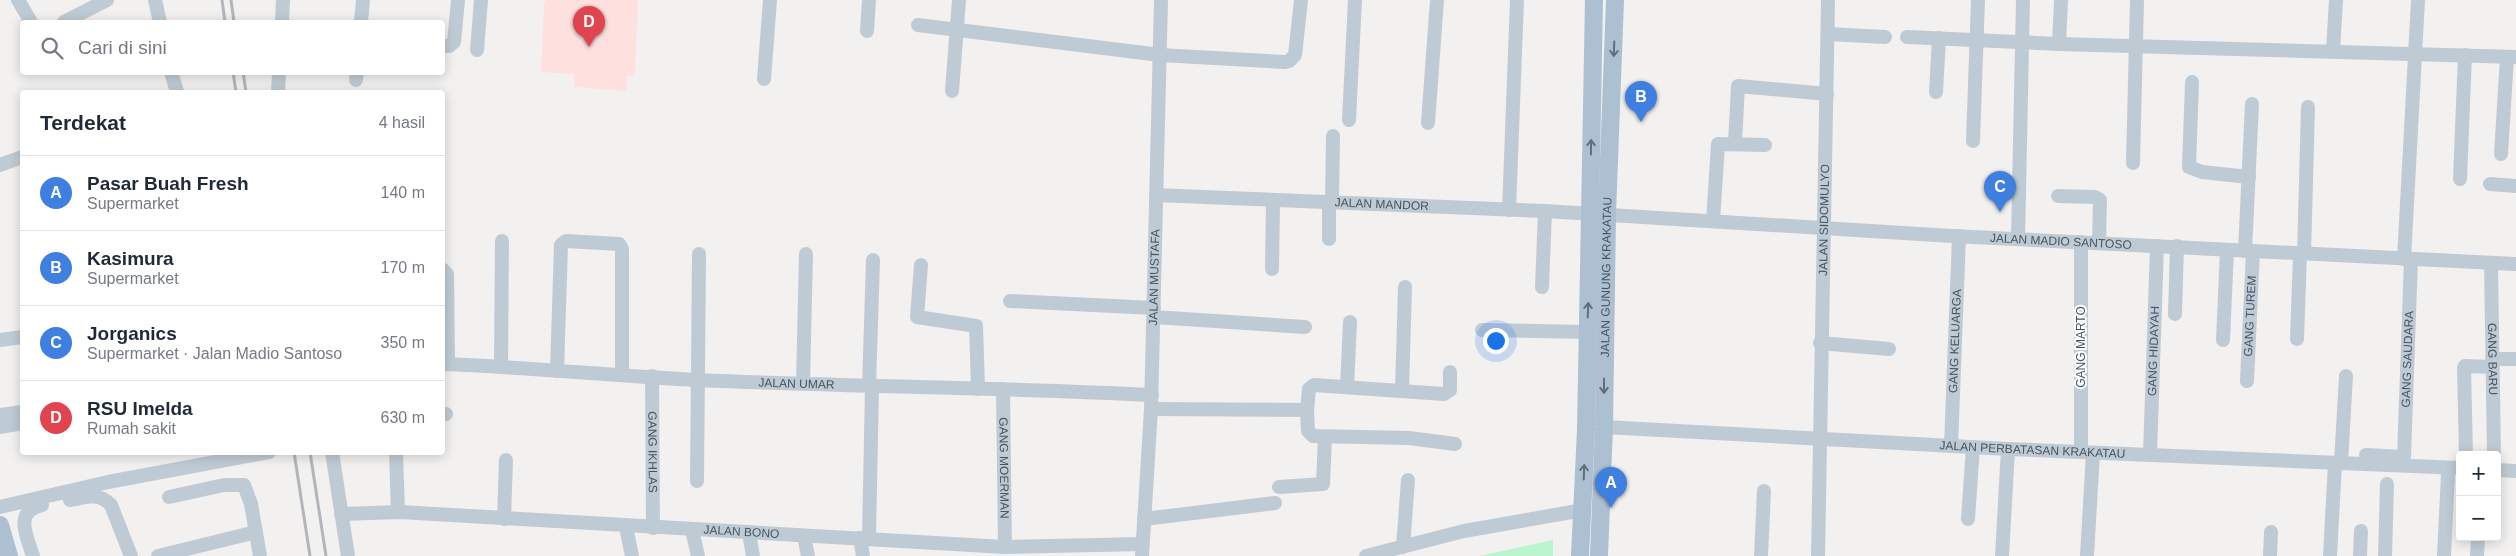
<!DOCTYPE html>
<html lang="id">
<meta charset="utf-8">
<style>
body{margin:0;font-family:Helvetica,sans-serif;background:#f6f6f7;color:#1f2937}
.controls{position:absolute;right:15px;bottom:15px;display:grid;overflow:hidden;border-radius:5px;box-shadow:0 2px 12px #0003}
.controls button{width:45px;height:45px;display:grid;place-items:center;padding:0;border:0;border-bottom:1px solid #e0e1e3;background:#fff;color:#1f2937;font:25px sans-serif}
.you{position:absolute;left:1495px;top:340px;width:18px;height:18px;margin:-12px;border:4px solid #fff;border-radius:50%;background:#1a73e8;box-shadow:0 0 0 8px #1a73e833}
.badge{display:grid;place-items:center;width:32px;height:32px;border-radius:50%;background:#db2777;color:#fff;font-size:16px;font-weight:700}
.pin{position:absolute;translate:-50% -41px;filter:drop-shadow(0 1px 2px #0008)}
.pin::after{content:'';position:absolute;top:26px;width:18px;height:15px;background:inherit;clip-path:polygon(0 0,100% 0,50% 100%)}
.list{margin:0;padding:0;list-style:none}
h2{display:flex;justify-content:space-between;align-items:center;height:65px;margin:0;padding:0 20px;font-size:21px}
h2 small{font-size:16px;font-weight:400;color:#747a83}
.list li{display:grid;grid-template-columns:32px 1fr auto;gap:15px;align-items:center;box-sizing:border-box;height:75px;padding:0 20px;border-top:1px solid #e0e1e3}
.list b{display:block;font-size:19px;white-space:nowrap}
.list p{margin:0;font-size:16px;white-space:nowrap;color:#747a83}
.list em{font-size:16px;font-style:normal;color:#747a83}
.icon{flex:none;width:28px;height:28px;fill:none;stroke:currentColor;stroke-width:2;stroke-linecap:round;stroke-linejoin:round}
.map{position:relative;flex:none;width:2516px;height:556px;overflow:hidden}
.search{position:absolute;background:#fff;box-shadow:0 2px 12px #0003;left:20px;top:20px;width:425px;height:55px;display:flex;align-items:center;gap:12px;box-sizing:border-box;padding:0 18px;border-radius:5px;color:#747a83;font-size:19px}
.panel{position:absolute;background:#fff;box-shadow:0 2px 12px #0003;left:20px;top:90px;width:425px;height:365px;border-radius:5px}
.map>svg:first-child{display:block}
.medical{fill:#fee1df}
.green{fill:#baf5d0}
.lines{fill:none;stroke-linecap:round;stroke-linejoin:round}
.minor{stroke:#bfcbd4;stroke-width:14}
.major{stroke:#adc0d2;stroke-width:18}
.rail{stroke:#b2b6bb;stroke-width:3}
.oneway{stroke:#606f7c}
.labels{text-anchor:middle;stroke-width:4;stroke-linejoin:round;paint-order:stroke}
.street-label{font-size:12px;fill:#465460;stroke:#fff}
</style>
<div class="map">
<svg width="2516" height="556" viewBox="0 0 2516 556">
<rect width="100%" height="100%" fill="#f3f0f0"/>
<path class="medical" d="M547,0H638L635,75L627,76V91L574,87V74L541,72L544,5Z"/>
<path class="green" d="M1553,540V556H1479Z"/>
<g class="lines">
<g class="minor">
<path d="M18,0L31,22"/>
<path d="M155,0L160,22"/>
<path d="M64,22L107,0"/>
<path d="M282,22L283,0"/>
<path d="M361,22L363,0"/>
<path d="M918,25L1160,55L1285,62L1289,61L1295,55L1301,0"/>
<path d="M867,31L869,0"/>
<path d="M1828,34L1885,37"/>
<path d="M1907,37L2059,44L2516,57"/>
<path d="M2059,44L2061,0"/>
<path d="M442,46H449L454,42L458,0"/>
<path d="M477,50L481,0"/>
<path d="M2333,51L2336,0"/>
<path d="M171,72L177,92"/>
<path d="M764,79L770,0"/>
<path d="M356,80L357,72"/>
<path d="M2192,82L2189,167L2202,172L2249,177"/>
<path d="M952,91L959,0"/>
<path d="M278,92L279,72"/>
<path d="M1936,92L1939,38"/>
<path d="M1349,120L1355,0"/>
<path d="M1428,123L1437,0"/>
<path d="M1973,141L1978,0"/>
<path d="M1735,143L1738,86L1827,94"/>
<path d="M2501,154L2507,57"/>
<path d="M2133,163L2137,0"/>
<path d="M0,165L22,157"/>
<path d="M2460,179L2465,55"/>
<path d="M2490,184L2516,186"/>
<path id="s1" d="M1156,195L1545,211L1952,236L2516,264"/>
<path d="M2058,196L2095,197L2100,200L2099,243"/>
<path d="M1329,202V239"/>
<path d="M1332,202L1333,136"/>
<path d="M1509,210L1517,0"/>
<path d="M1713,221L1718,144L1765,145"/>
<path d="M2018,239L2023,0"/>
<path d="M2081,242V452"/>
<path d="M2245,251L2252,104"/>
<path d="M2304,254L2308,107"/>
<path d="M2404,259L2418,0"/>
<path id="s2" d="M2491,263L2494,455"/>
<path d="M921,265L917,317L976,326L978,389"/>
<path d="M442,269L447,274L448,364"/>
<path d="M1272,269L1273,200"/>
<path d="M1542,287L1545,211"/>
<path d="M1010,301L1154,308"/>
<path d="M2175,314L2177,246"/>
<path d="M1154,317L1305,327"/>
<path d="M1482,330L1587,332"/>
<path d="M2297,339L2300,254"/>
<path d="M0,340L22,337"/>
<path d="M2223,340L2227,250"/>
<path d="M1820,343L1889,349"/>
<path d="M2492,359H2516"/>
<path id="s3" d="M442,364C528,367 613,376 699,380C850,387 1001,387 1152,395"/>
<path d="M501,367L502,241"/>
<path d="M557,371L561,245L566,241L619,244L622,249V374"/>
<path id="s4" d="M652,376L653,528"/>
<path id="s5" d="M2247,381L2253,251"/>
<path d="M803,383L806,254"/>
<path d="M869,386L873,260"/>
<path d="M1347,387L1350,322"/>
<path id="s6" d="M1003,389L1005,547"/>
<path d="M1402,391L1405,287"/>
<path d="M1151,409L1307,410L1308,431L1313,436L1409,438L1455,444"/>
<path d="M1307,410L1309,389L1314,385L1444,394L1450,390V372"/>
<path d="M0,415L22,412"/>
<path d="M442,415L446,414"/>
<path d="M0,427L22,423"/>
<path id="s7" d="M1604,427L2008,449L2460,468"/>
<path id="s8" d="M1951,446L1959,236"/>
<path d="M332,452L348,556"/>
<path d="M396,452L398,512"/>
<path id="s9" d="M2150,455L2157,246"/>
<path id="s10" d="M2366,455L2404,457L2411,259"/>
<path d="M2466,455L2464,368L2465,366L2492,367"/>
<path d="M2341,463L2346,376"/>
<path d="M2497,470L2516,471"/>
<path d="M697,481L699,254"/>
<path d="M1279,487L1323,484L1325,438"/>
<path d="M169,497L224,485H244L251,504L260,556"/>
<path d="M70,500C86,497 99,492 111,505L131,556"/>
<path d="M0,507L108,482L269,452"/>
<path id="s11" d="M341,514L400,512L1005,547L1142,544"/>
<path d="M504,519L506,460"/>
<path d="M1144,519L1275,503"/>
<path d="M1968,519L1973,447"/>
<path d="M626,527L632,556"/>
<path d="M692,530L698,556"/>
<path d="M749,533L753,556"/>
<path d="M804,536L808,556"/>
<path d="M860,538L863,556"/>
<path d="M869,538L872,387"/>
<path d="M1403,547L1408,480"/>
<path d="M33,556C27,536 13,512 42,505"/>
<path d="M158,556L256,532"/>
<path id="s12" d="M1142,556L1151,409L1161,0"/>
<path d="M1366,556L1464,531L1583,510"/>
<path d="M1761,556L1764,491"/>
<path id="s13" d="M1818,556L1828,0"/>
<path d="M2002,556L2008,449"/>
<path d="M2087,556L2093,453"/>
<path d="M2270,556L2271,532"/>
<path d="M2330,556L2335,463"/>
<path d="M2360,556L2361,531"/>
<path d="M2385,556L2387,484"/>
<path d="M2444,556L2448,474"/>
<path d="M2477,556L2478,537"/>
</g>
<g class="major">
<path d="M0,525L9,556"/>
<path d="M1580,556L1586,430L1594,0"/>
<path id="s14" d="M1599,556L1604,427L1607,214L1615,0"/>
</g>
<path class="rail" d="M222,0L225,22
M231,0L234,22
M233,72L236,92
M243,72L246,92
M294,452L310,556
M310,452L326,556"/>
</g>
<defs><path id="oneway-shaft" d="M-6 0H5M1.5-3L5.5 0L1.5 3" fill="none" stroke-width="1.6" stroke-linecap="round" stroke-linejoin="round" transform="scale(1.25)"/></defs>
<g class="oneway">
<use href="#oneway-shaft" transform="translate(1614 49) rotate(92)"/>
<use href="#oneway-shaft" transform="translate(1591 147) rotate(-89)"/>
<use href="#oneway-shaft" transform="translate(1588 310) rotate(-88)"/>
<use href="#oneway-shaft" transform="translate(1604 386) rotate(90)"/>
<use href="#oneway-shaft" transform="translate(1584 472) rotate(-88)"/>
</g>
<g class="labels">
<g class="street-label">
<text dy="4" stroke="none"><textPath href="#s1" startOffset="226">JALAN MANDOR</textPath></text>
<text dy="4" stroke="none"><textPath href="#s13" startOffset="336">JALAN SIDOMULYO</textPath></text>
<text dy="4" stroke="none"><textPath href="#s1" startOffset="906">JALAN MADIO SANTOSO</textPath></text>
<text dy="4" stroke="none"><textPath href="#s12" startOffset="279">JALAN MUSTAFA</textPath></text>
<text dy="4" stroke="none"><textPath href="#s14" startOffset="279">JALAN GUNUNG KRAKATAU</textPath></text>
<text dy="4" stroke="none"><textPath href="#s5" startOffset="65">GANG TUREM</textPath></text>
<text dy="4" stroke="none"><textPath href="#s8" startOffset="105">GANG KELUARGA</textPath></text>
<text transform="translate(2081 347) rotate(-90)" y="4">GANG MARTO</text>
<text dy="4" stroke="none"><textPath href="#s9" startOffset="104">GANG HIDAYAH</textPath></text>
<text dy="4" stroke="none"><textPath href="#s10" startOffset="136">GANG SAUDARA</textPath></text>
<text dy="4" stroke="none"><textPath href="#s2" startOffset="96">GANG BARU</textPath></text>
<text dy="4" stroke="none"><textPath href="#s3" startOffset="355">JALAN UMAR</textPath></text>
<text dy="4" stroke="none"><textPath href="#s7" startOffset="429">JALAN PERBATASAN KRAKATAU</textPath></text>
<text dy="4" stroke="none"><textPath href="#s4" startOffset="76">GANG IKHLAS</textPath></text>
<text dy="4" stroke="none"><textPath href="#s6" startOffset="79">GANG MOERMAN</textPath></text>
<text dy="4" stroke="none"><textPath href="#s11" startOffset="401">JALAN BONO</textPath></text>
</g>
</g>
</svg>
<div class="controls">
<button>+</button>
<button>−</button>
</div>
<div class="you"></div>
<div class="pin badge" style="left:1611px;top:508px;background:#3f7fe0">A</div>
<div class="pin badge" style="left:1641px;top:122px;background:#3f7fe0">B</div>
<div class="pin badge" style="left:2000px;top:212px;background:#3f7fe0">C</div>
<div class="pin badge" style="left:589px;top:47px;background:#e0444e">D</div>
<div class="search"><svg class="icon" aria-label="search" viewBox="0 0 24 24"><circle cx="10" cy="10" r="6"/><path d="M15 15l6 6"/></svg>Cari di sini</div>
<section class="panel">
<h2>Terdekat<small>4 hasil</small></h2>
<ul class="list">
<li><span class="badge" style="background:#3f7fe0">A</span><div><b>Pasar Buah Fresh</b><p>Supermarket</p></div><em>140 m</em></li>
<li><span class="badge" style="background:#3f7fe0">B</span><div><b>Kasimura</b><p>Supermarket</p></div><em>170 m</em></li>
<li><span class="badge" style="background:#3f7fe0">C</span><div><b>Jorganics</b><p>Supermarket · Jalan Madio Santoso</p></div><em>350 m</em></li>
<li><span class="badge" style="background:#e0444e">D</span><div><b>RSU Imelda</b><p>Rumah sakit</p></div><em>630 m</em></li>
</ul>
</section>
</div>
